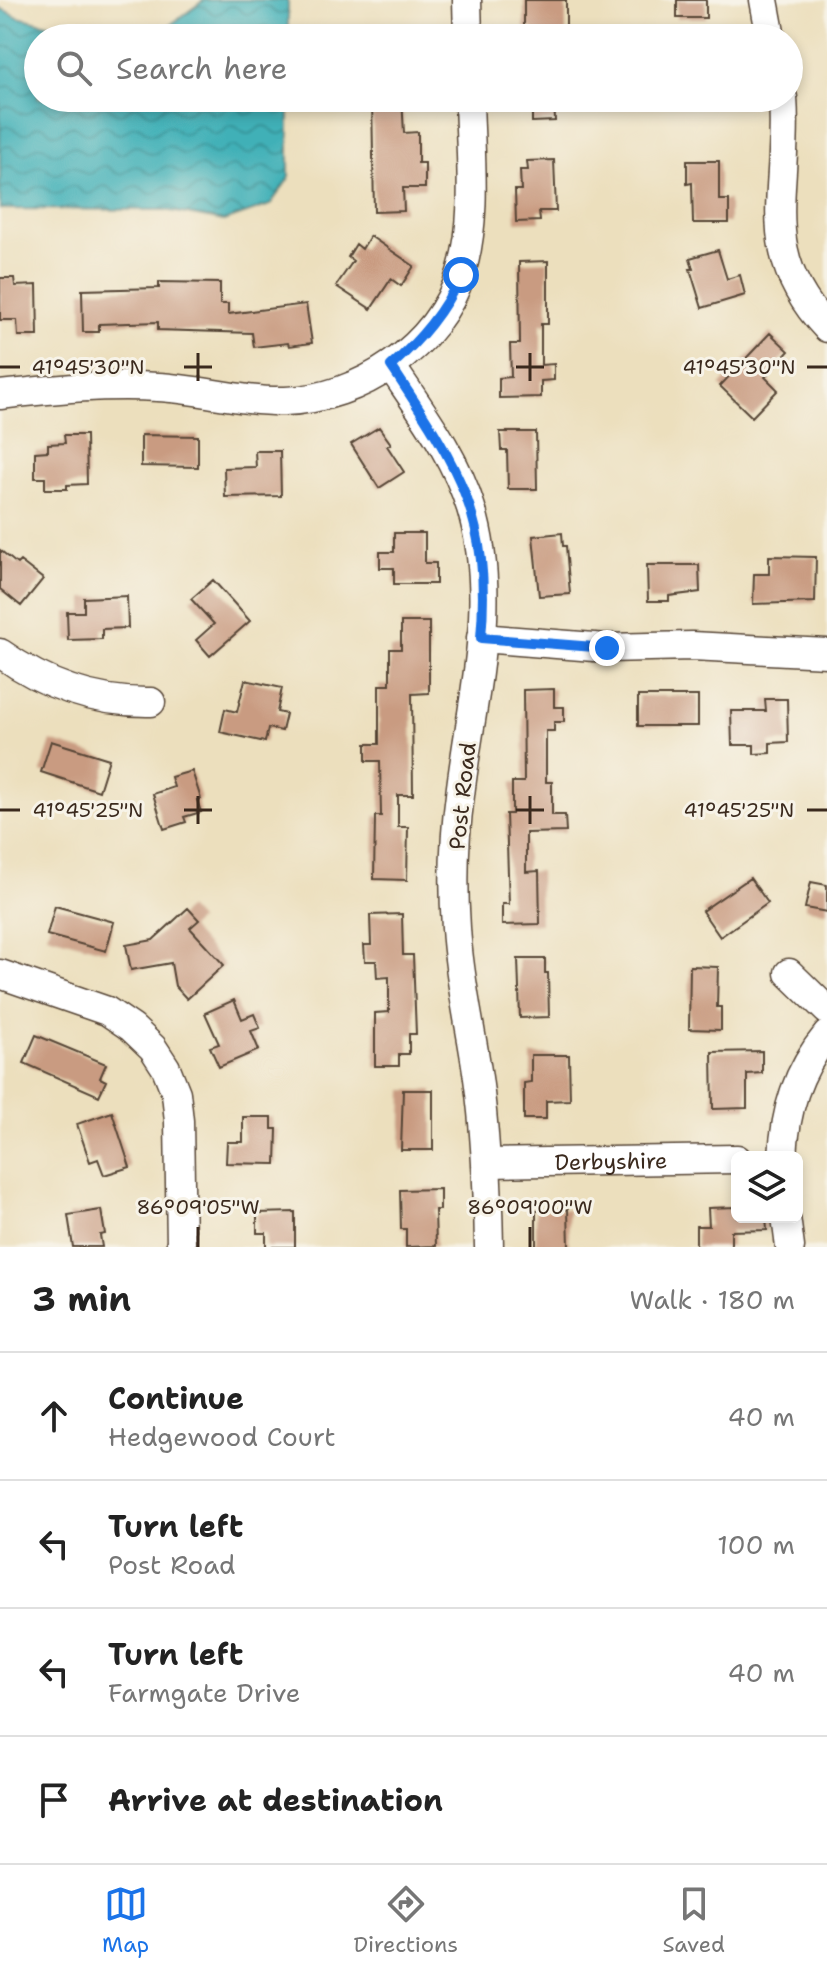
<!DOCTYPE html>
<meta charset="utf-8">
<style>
body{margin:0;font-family:"Shantell Sans",sans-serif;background:#f2f2f2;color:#222}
.controls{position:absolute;right:24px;bottom:24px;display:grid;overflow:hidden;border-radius:12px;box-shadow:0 4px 12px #0003}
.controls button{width:72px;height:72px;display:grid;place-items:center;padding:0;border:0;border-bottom:2px solid #e0e0e0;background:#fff;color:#222;font:40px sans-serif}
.stop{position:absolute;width:24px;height:24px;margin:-18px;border:6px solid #1a73e8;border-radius:50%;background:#fff}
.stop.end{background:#1a73e8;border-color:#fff;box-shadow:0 2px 8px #0008}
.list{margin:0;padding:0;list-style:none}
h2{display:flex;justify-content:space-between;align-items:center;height:104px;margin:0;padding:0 32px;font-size:34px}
h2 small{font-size:26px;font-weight:400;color:#767676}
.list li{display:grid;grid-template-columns:52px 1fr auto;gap:24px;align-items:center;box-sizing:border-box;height:128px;padding:0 32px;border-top:2px solid #e0e0e0}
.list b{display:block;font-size:30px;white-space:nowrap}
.list p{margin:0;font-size:26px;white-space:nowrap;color:#767676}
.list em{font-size:26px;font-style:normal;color:#767676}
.icon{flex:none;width:44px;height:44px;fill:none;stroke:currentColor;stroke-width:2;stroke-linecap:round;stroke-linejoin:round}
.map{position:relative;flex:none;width:827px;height:1247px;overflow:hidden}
.search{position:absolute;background:#fff;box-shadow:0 4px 12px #0003;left:24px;right:24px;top:24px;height:88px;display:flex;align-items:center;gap:20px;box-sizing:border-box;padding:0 28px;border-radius:44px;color:#767676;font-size:30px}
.sheet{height:616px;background:#fff}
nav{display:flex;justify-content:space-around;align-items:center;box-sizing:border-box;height:112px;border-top:2px solid #e0e0e0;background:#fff;font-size:22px;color:#767676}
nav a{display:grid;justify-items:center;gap:4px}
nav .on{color:#1a73e8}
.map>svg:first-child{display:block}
.water{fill:url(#water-waves);stroke:#3d6d6a;stroke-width:2}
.building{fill:#c99b81}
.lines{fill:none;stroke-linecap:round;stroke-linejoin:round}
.minor-casing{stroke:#564536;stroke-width:31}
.minor{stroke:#fff;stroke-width:28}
.route{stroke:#1a73e8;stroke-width:10}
.ticks{fill:none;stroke:#3b2a1e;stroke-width:3}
.labels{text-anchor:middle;stroke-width:6;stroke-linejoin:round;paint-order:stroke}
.street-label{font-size:22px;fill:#3b2a1e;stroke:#f7f3e8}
.ticks-label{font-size:20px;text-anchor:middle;fill:#3b2a1e;stroke:#f7f3e8;stroke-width:6;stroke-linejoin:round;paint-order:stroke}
</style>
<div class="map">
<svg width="827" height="1247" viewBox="0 0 827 1247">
<defs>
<pattern id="water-waves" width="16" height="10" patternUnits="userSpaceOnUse" patternTransform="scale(2)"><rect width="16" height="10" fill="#3fb0b7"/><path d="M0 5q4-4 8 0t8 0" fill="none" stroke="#368f94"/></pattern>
</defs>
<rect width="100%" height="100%" fill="#f7f3e8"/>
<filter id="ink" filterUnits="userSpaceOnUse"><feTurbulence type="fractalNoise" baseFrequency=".0125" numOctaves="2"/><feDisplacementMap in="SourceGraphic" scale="16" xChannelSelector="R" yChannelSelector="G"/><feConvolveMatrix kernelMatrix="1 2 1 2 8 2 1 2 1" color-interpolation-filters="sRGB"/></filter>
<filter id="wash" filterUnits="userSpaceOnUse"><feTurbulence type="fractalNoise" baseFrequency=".006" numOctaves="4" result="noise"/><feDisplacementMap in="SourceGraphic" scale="32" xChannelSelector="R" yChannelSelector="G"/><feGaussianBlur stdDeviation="1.8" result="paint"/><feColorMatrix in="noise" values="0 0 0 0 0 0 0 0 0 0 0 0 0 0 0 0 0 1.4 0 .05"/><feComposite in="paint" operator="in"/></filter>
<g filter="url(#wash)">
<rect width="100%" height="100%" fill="#ecdfbd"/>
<path class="water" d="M204,0H288V38H38V98H289V178L270,205L224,221L165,210L0,209V8L18,17L89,34L154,37Z"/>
<g id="blocks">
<path class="building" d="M524,0H566V38H533V28H524Z
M677,0H706V18H677Z
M372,98H402L404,133L418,132V163H425V188H403L404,211L374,212Z
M532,98H554L555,121L532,122Z
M554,160L556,211H539L540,221L516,222L515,190H521L520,170H528L527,161Z
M687,161H719V200H729V223H693L692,183L687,184Z
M370,236L414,266L401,286L391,279L371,309L336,286L353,261L348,257L356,244L362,249Z
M718,250L727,279L740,275L745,295L702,308L690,269H693L690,258Z
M548,261V324H541V365L554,364V380L541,381V397L499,398V378L511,377L510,344H520L519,262Z
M0,278H14L15,286L37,285L38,336H18L17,320H0Z
M159,282L220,283V304H228V314L306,304L312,343L289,346L288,343L254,347L252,333L158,330V322L99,324V332H83L82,290L159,288Z
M770,333L789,351L765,377L778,390L752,417L720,386Z
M379,427L391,444L387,446L404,472L379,488L351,444Z
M500,432H536L537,489H508L507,450H501Z
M64,435H86L87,484L67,485V489H45V478H35V452L48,451V444L65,443Z
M141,435L198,436V467L141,466Z
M255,451H280L281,496L225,497L224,468L256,467Z
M394,533H425V563H436V584H394V568H380V552H394Z
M562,533L563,546H566L570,594L539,596L533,536Z
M0,550L17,564L20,561L43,579L21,606L0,589Z
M769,556L816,557L815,602L753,604L754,574H769Z
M647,565H699L700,592L669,596V601H648Z
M213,580L250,621L210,656L196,640L214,624L191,599Z
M127,596L128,628L102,629V639L68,640L67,612H84V598Z
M401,622H429V693L412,694L413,795H398V827H408L407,880L374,879L375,816H381L380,761H366V744H379V685H390V649H401Z
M245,680L282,688L277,712L286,714L282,731L268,728L265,742L220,732L225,709L237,712Z
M554,689V707H564V722H554V731H546V782H552V815H565L566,832L526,833V872L539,871L540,924L502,925V904H509L506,814H512V782H524L523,690Z
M638,696H698V726H638Z
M765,699H787L788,742L770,743V753L754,754V745H732L731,711H766Z
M51,741L109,759L99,791L41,772Z
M192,771L201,799L197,800L201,812L184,817L186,822L164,829L153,794L174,787L171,777Z
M750,878L768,903L720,937L702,911Z
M811,882L827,885V912L805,908Z
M55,906L114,922L106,951L47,935Z
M188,908L199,920L190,928L224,965L187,999L175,986L171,963L131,970L126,945L153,940Z
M402,914L403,955H413L416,1034H409V1054H399V1066H375V1013L389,1012V977L377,978L376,961H365L364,945H371L370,915Z
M518,959H545V973H548L549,1017L520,1018Z
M690,966L718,967L717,1007H721V1030L689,1029Z
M234,1000L242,1019L254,1014L260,1028L251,1031L259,1050L219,1067L210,1047L219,1044L205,1013Z
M36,1035L106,1064L100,1078L106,1081L99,1096L24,1063Z
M762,1051V1073L747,1074V1108L713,1109L712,1052Z
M531,1055H569L570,1100L546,1101V1119H524V1083L531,1082Z
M403,1090H433V1150H401Z
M112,1112L130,1167L104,1175L98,1159L90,1162L77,1124Z
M243,1117H272V1129H277L276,1164L226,1163L227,1142H243Z
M440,1189V1210H435L436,1246L406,1247V1229H401L400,1190Z
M737,1207V1217H766L767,1230L731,1231V1247H696V1226H709L708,1208Z
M568,1209L569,1247H536V1210Z
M101,1210L105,1234L100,1235L102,1247H73L68,1215Z
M295,1212V1247H266V1233H257V1213Z"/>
</g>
</g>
<g filter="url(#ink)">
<use href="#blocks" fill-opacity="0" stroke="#564536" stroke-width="2"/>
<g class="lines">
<g class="minor-casing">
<g id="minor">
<path d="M467,0L468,38"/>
<path d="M764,0L771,38"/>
<path d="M783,98C790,190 754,250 827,328"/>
<path d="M391,366C421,411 455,455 471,508C500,602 471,701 460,795C454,839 453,885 456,928C459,979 471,1028 478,1078C486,1134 488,1190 489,1247"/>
<path d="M0,395C53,389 104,384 158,387C200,389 242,402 285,401C359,399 439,347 461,273C478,218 470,155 469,98"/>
<path d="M481,638L607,648L692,646L827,653"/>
<path d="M0,653C46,686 95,703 151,702"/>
<path d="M789,973L827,1010"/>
<path d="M0,974L107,1011L132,1028L153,1048L166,1068L176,1093L179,1121L181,1246"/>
<path d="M783,1157C785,1111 797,1071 827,1035"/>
<path id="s1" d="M487,1163L737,1159"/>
<path d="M786,1217L790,1247"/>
</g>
</g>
<use href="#minor" class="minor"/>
</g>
</g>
<g class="lines" filter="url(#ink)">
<path class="route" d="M461,275C444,312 421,339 391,366C456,464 492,515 481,638L607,648"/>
</g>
<path class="ticks" d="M198,353V381M530,353V381M0,367H20M184,367H212M516,367H544M807,367H827M198,796V824M530,796V824M0,810H20M184,810H212M516,810H544M807,810H827M198,1227V1247M530,1227V1247"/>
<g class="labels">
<g class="street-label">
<text transform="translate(462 796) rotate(-84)" y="8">Post Road</text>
<text dy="8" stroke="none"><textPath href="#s1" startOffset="124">Derbyshire</textPath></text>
</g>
</g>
<g class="ticks-label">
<text x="88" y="374">41°45'30"N</text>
<text x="739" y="374">41°45'30"N</text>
<text x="88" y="817">41°45'25"N</text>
<text x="739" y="817">41°45'25"N</text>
<text x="198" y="1214">86°09'05"W</text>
<text x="530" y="1214">86°09'00"W</text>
</g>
</svg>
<div class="controls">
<button><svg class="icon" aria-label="layers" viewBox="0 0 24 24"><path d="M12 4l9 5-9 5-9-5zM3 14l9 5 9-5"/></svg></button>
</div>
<div class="stop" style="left:461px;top:275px"></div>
<div class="stop end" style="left:607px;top:648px"></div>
<div class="search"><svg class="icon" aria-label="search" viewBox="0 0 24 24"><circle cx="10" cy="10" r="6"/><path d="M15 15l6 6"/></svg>Search here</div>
</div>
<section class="sheet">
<h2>3 min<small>Walk · 180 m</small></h2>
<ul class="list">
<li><svg class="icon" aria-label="ahead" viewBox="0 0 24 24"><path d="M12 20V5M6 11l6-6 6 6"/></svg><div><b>Continue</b><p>Hedgewood Court</p></div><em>40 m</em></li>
<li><svg class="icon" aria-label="left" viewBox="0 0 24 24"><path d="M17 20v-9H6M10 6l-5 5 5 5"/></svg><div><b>Turn left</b><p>Post Road</p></div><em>100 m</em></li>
<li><svg class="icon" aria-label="left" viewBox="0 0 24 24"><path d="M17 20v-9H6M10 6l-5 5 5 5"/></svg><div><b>Turn left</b><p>Farmgate Drive</p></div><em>40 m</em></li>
<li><svg class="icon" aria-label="arrive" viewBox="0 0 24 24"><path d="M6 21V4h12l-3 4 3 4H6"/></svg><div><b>Arrive at destination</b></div></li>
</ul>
</section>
<nav>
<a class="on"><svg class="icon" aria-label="map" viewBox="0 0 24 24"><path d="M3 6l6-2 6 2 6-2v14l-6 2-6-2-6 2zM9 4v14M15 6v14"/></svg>Map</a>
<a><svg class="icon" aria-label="directions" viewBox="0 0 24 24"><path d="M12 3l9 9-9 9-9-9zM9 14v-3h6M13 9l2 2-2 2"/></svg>Directions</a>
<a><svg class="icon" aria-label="saved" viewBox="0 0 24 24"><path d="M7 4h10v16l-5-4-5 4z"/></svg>Saved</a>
</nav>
